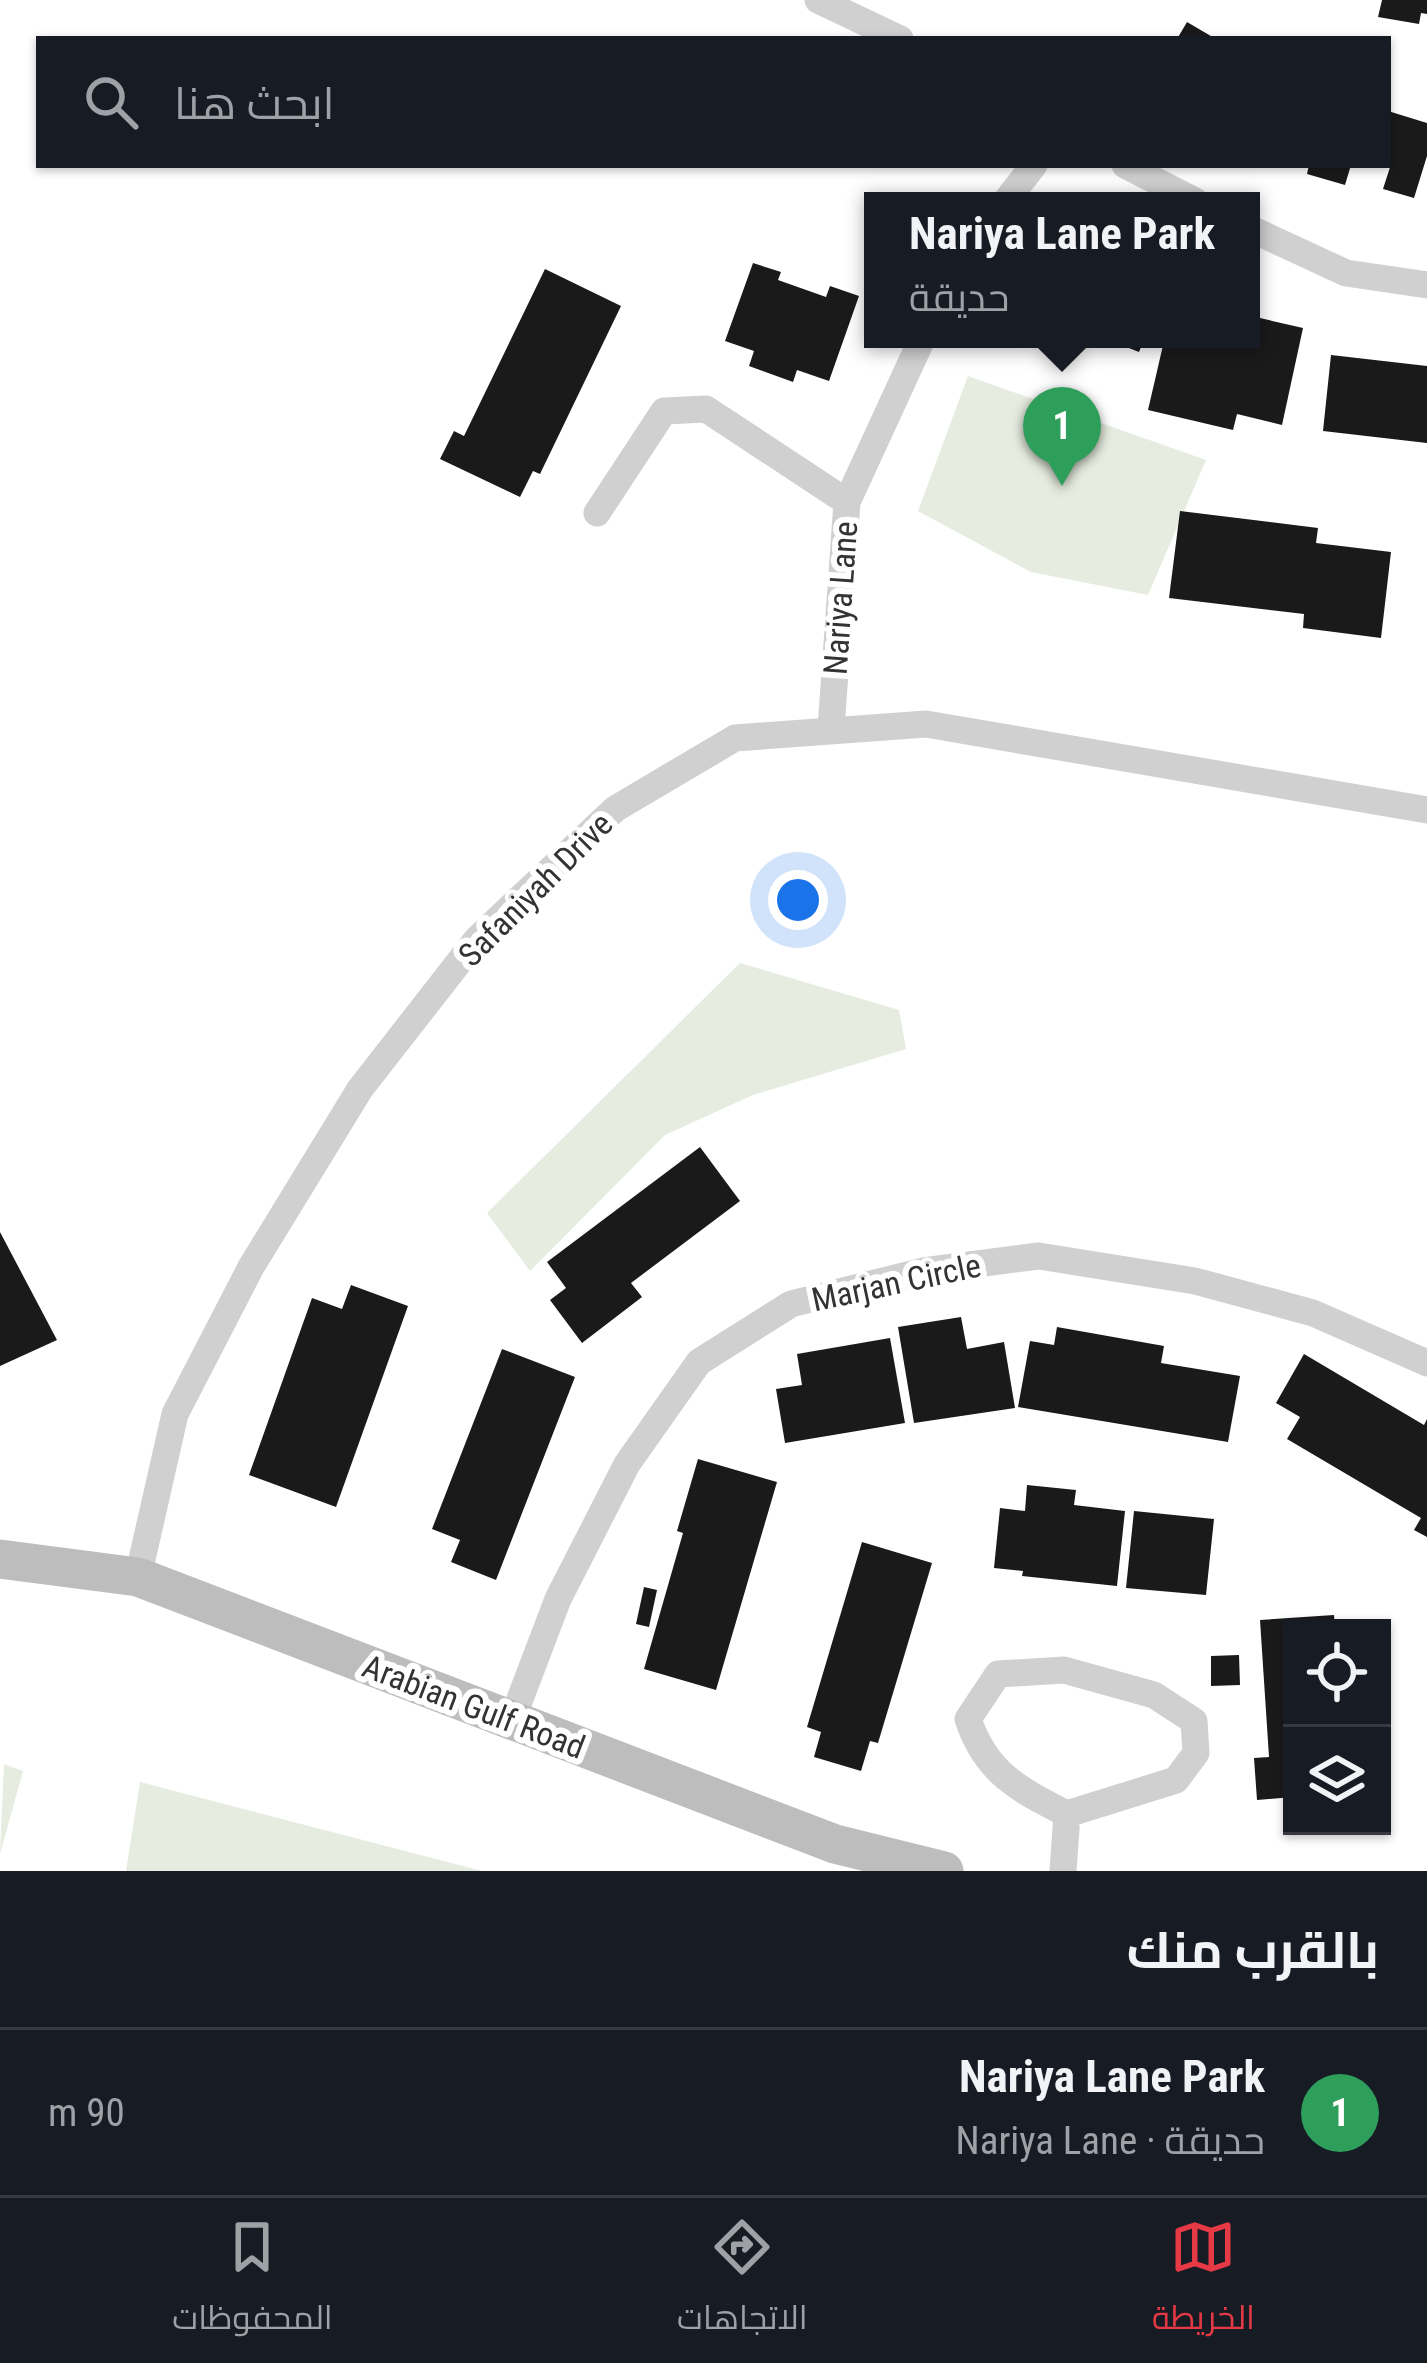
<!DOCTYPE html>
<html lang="ar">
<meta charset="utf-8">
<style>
body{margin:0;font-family:"Roboto Condensed",Cairo,sans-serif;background:#242831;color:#f1f3f6;direction:rtl}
.controls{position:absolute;right:36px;bottom:36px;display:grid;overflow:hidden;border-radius:0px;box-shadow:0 3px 9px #0004}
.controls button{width:108px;height:108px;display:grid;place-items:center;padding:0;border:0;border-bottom:3px solid #363941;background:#171b24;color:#f1f3f6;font:60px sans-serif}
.you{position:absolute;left:798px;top:900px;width:42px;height:42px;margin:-30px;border:9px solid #fff;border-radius:50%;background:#1a73e8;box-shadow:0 0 0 18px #1a73e833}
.badge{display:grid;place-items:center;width:78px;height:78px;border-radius:50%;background:#e63946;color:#fff;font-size:39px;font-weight:700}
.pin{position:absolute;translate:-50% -99px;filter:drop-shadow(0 3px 6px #0008)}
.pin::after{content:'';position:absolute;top:63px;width:42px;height:36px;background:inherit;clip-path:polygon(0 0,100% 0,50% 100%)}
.popup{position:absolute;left:864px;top:192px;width:396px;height:156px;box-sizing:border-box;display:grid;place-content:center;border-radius:0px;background:#171b24;filter:drop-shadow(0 3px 9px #0005);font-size:39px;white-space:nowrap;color:#9ea1a6}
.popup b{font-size:45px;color:#f1f3f6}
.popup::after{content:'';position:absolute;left:50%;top:100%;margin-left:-24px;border:24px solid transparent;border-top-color:#171b24}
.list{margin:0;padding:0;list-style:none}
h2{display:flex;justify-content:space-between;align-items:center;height:156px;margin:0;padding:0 48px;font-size:51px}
h2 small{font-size:39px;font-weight:400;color:#9ea1a6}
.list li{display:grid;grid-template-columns:78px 1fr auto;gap:36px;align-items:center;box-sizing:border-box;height:168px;padding:0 48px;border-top:3px solid #363941}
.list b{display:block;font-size:45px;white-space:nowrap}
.list p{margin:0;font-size:39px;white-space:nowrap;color:#9ea1a6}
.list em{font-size:39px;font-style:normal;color:#9ea1a6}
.icon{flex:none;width:66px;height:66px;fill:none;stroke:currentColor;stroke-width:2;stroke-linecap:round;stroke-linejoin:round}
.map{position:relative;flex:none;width:1427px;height:1871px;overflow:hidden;direction:ltr}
.search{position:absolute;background:#171b24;box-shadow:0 3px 9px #0004;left:36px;right:36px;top:36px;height:132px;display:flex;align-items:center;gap:30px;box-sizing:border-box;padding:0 42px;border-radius:0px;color:#9ea1a6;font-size:45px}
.sheet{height:324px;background:#171b24}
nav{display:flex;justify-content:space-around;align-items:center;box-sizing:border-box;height:168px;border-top:3px solid #363941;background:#171b24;font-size:33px;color:#9ea1a6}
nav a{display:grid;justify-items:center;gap:6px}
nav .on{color:#e63946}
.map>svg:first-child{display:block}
.green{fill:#e6ecdf}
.building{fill:#1a1a1a}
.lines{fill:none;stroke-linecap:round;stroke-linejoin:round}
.minor{stroke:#d0d0d0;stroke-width:27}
.secondary{stroke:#bdbdbd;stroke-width:39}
.labels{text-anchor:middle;stroke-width:12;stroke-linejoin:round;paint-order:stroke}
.street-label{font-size:33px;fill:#333;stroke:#fff}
</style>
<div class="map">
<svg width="1427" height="1871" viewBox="0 0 1427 1871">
<rect width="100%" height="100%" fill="#fff"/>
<path class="green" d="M968,376L1206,460L1148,595L1031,572L918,511Z
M740,963L899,1010L906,1049L753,1095L665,1135L530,1271L487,1213Z
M4,1764L23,1771L0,1854Z
M140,1782L482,1871H126Z"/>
<path class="building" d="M1382,0H1427V14L1421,13L1419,24L1378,17Z
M1187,22L1216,39H1177Z
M1388,111L1427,123V156L1414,198L1383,189L1391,164Z
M1309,165H1351L1345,185L1307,174Z
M753,263L781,272L778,280L826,297L830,286L859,296L829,381L797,370L793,382L749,366L754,351L725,341Z
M545,269L621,306L540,474L533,471L520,497L440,459L454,431L464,436Z
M1251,316L1303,328L1282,425L1237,414L1233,430L1148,410L1164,341L1189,346L1190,339H1251Z
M1106,339H1144L1139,352Z
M1331,355L1427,366V443L1323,431Z
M1180,511L1318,528L1316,543L1391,552L1381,638L1303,628L1304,614L1169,598Z
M700,1147L740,1201L631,1283L642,1297L582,1343L550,1300L566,1288L547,1262Z
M0,1232L57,1340L0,1366Z
M351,1285L408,1306L336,1507L249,1475L312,1298L342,1309Z
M961,1317L967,1349L1004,1342L1015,1408L914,1423L898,1327Z
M1057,1327L1164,1346L1161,1363L1240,1376L1228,1442L1018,1407L1030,1341L1054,1345Z
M890,1338L905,1423L785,1443L776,1389L802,1385L797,1354Z
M502,1349L575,1377L496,1580L451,1562L460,1540L432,1529Z
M1304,1354L1424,1425L1427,1419V1537L1414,1530L1421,1518L1287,1439L1300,1417L1276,1403Z
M698,1459L777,1482L716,1690L644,1669L683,1533L677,1531Z
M1027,1485L1076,1490L1074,1505L1125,1511L1117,1586L1022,1576L1023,1571L994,1568L1000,1508L1025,1511Z
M1134,1511L1214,1519L1206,1595L1126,1588Z
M862,1542L932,1563L878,1743L870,1741L861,1771L814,1757L821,1732L807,1727Z
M644,1587L657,1590L649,1627L636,1624Z
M1334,1615L1335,1628H1292V1797L1257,1800L1254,1758L1269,1757L1260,1620Z
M1239,1655L1240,1685L1211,1686V1656Z
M1290,1826H1326V1830L1291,1832Z"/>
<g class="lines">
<path class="minor" d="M818,0L900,39
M1125,165L1195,201
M1006,201L1034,165
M1251,229L1346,273L1427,285
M597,513L664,411L706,409L847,502
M831,729L847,502L922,339
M138,1577L175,1414L251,1267L360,1089L477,939L615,809L735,738L926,724L1427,810
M1064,1670L1154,1695L1194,1721L1196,1753L1176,1780L1067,1814C1018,1789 986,1773 968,1719L998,1674Z
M512,1720L558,1599L627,1464L699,1362L791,1304L923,1271L1039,1256L1195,1281L1313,1313L1427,1363
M1063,1871L1067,1814"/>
<path class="secondary" d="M0,1559L138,1577L835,1844L944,1871"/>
</g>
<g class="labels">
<g class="street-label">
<text transform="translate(840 598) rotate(-86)" y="12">Nariya Lane</text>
<text transform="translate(535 889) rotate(-45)" y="12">Safaniyah Drive</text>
<text transform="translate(896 1282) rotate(-12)" y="12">Marjan Circle</text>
<text transform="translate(474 1706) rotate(21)" y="12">Arabian Gulf Road</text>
</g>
</g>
</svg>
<div class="controls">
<button><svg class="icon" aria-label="locate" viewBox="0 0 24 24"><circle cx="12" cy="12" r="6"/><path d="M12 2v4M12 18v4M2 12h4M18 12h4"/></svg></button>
<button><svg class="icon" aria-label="layers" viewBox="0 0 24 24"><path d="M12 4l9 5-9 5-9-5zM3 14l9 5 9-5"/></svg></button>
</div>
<div class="you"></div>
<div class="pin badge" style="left:1062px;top:486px;background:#2e9e5b">1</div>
<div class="popup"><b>Nariya Lane Park</b>حديقة</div>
<div class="search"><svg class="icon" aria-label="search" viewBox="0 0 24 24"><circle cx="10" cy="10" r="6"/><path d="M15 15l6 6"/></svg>ابحث هنا</div>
</div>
<section class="sheet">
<h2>بالقرب منك<small></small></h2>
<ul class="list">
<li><span class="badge" style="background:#2e9e5b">1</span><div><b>Nariya Lane Park</b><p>حديقة · Nariya Lane</p></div><em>90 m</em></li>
</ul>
</section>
<nav>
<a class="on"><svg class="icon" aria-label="map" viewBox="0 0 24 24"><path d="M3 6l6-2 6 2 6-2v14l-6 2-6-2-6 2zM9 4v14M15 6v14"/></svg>الخريطة</a>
<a><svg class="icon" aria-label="directions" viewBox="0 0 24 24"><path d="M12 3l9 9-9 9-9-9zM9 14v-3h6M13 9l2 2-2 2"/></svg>الاتجاهات</a>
<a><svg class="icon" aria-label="saved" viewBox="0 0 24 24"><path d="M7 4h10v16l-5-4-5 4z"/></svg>المحفوظات</a>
</nav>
